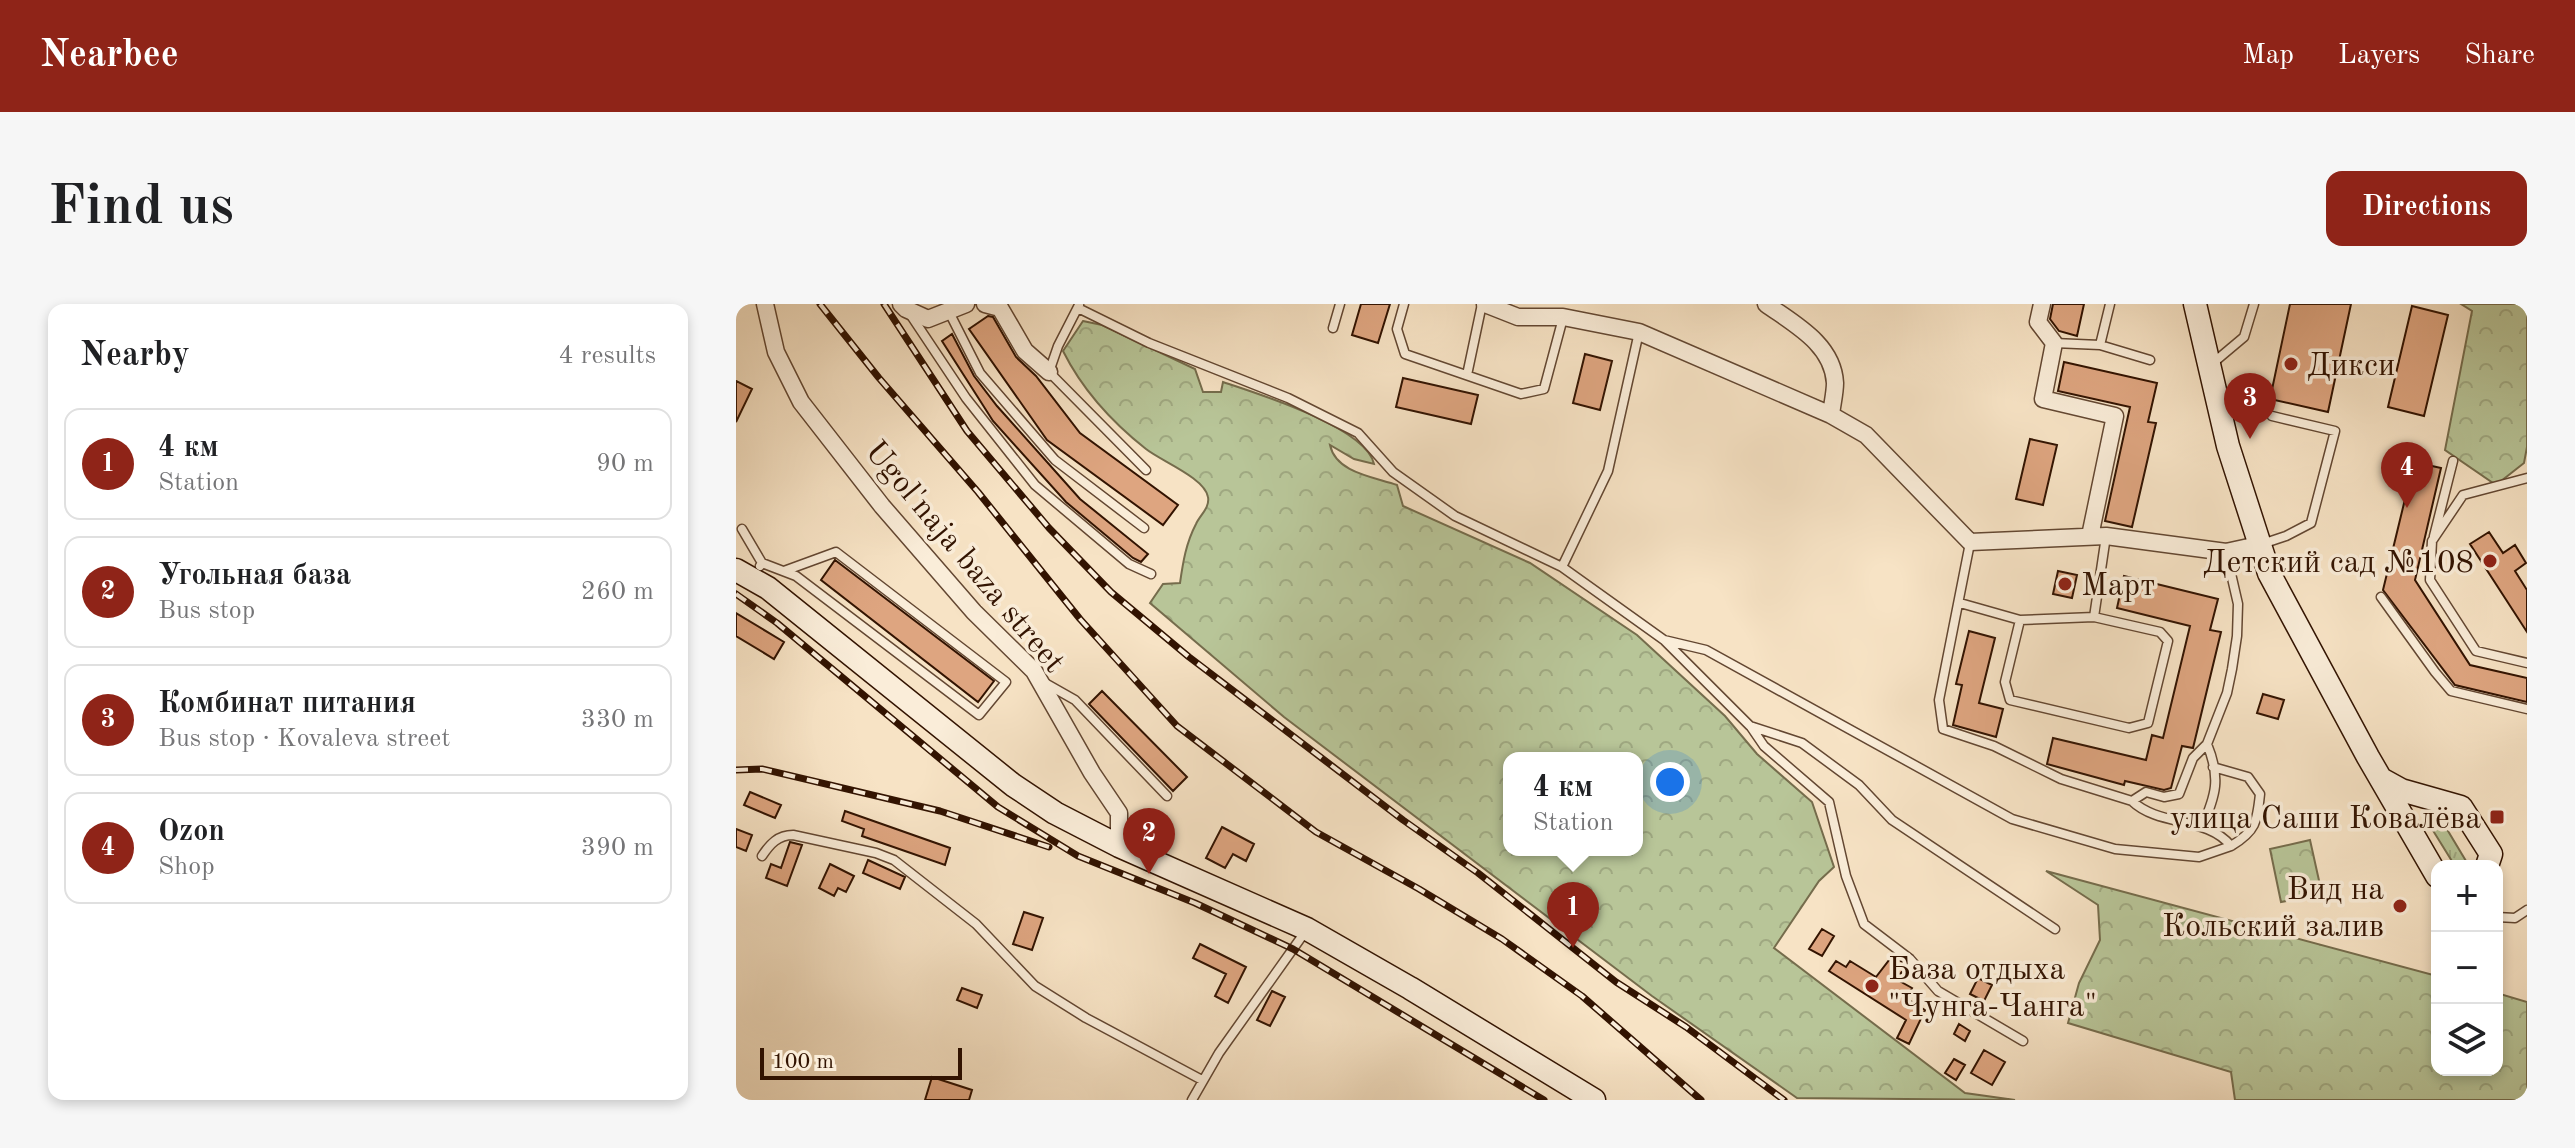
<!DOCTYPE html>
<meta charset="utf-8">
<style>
body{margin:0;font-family:"Old Standard TT",serif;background:#f6f6f6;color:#202124}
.controls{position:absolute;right:24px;bottom:24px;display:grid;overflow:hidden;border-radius:16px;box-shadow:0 4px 12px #0003}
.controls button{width:72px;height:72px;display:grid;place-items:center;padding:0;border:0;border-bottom:2px solid #e0e0e0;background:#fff;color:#202124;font:40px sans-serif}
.scale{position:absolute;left:24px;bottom:20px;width:202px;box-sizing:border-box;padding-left:8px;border:4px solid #321301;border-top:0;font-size:22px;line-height:28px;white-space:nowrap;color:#321301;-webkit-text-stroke:6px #faedd9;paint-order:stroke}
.you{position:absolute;left:934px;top:478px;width:28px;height:28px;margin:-20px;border:6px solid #fff;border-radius:50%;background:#1a73e8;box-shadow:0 0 0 12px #1a73e833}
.badge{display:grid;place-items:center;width:52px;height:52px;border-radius:50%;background:#8f2418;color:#fff;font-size:26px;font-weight:700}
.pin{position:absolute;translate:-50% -66px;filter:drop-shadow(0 2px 4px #0008)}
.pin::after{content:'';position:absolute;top:42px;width:28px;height:24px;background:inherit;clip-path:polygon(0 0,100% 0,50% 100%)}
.popup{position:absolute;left:767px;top:448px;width:140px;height:104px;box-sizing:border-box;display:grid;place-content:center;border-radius:16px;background:#fff;filter:drop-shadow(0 2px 6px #0005);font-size:26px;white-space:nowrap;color:#757577}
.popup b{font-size:30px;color:#202124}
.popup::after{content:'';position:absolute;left:50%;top:100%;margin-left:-16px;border:16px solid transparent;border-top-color:#fff}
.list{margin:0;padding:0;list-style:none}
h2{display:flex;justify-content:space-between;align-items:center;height:104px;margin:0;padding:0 32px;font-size:34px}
h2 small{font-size:26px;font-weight:400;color:#757577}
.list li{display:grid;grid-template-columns:52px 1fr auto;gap:24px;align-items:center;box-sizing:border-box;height:112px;margin:0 16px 16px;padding:0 16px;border:2px solid #e0e0e0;border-radius:16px}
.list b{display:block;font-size:30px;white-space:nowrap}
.list p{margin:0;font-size:26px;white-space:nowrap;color:#757577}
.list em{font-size:26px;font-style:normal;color:#757577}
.icon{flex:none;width:44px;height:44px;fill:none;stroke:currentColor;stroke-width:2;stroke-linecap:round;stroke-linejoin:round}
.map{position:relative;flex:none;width:1791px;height:796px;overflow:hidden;border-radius:16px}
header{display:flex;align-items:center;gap:48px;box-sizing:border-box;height:112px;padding:0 40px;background:#8f2418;color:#fff}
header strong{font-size:38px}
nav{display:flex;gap:44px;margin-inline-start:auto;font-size:28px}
.intro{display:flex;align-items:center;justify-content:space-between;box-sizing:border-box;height:192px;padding:0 48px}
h1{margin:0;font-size:56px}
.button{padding:20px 36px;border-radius:16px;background:#8f2418;color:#fff;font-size:28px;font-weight:700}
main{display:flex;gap:48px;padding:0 48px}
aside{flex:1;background:#fff;border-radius:16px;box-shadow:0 4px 12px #0003}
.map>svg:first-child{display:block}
.grass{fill:url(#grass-tufts);stroke:#756c4c;stroke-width:2}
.forest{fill:url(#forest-crowns);stroke:#756c4c;stroke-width:2;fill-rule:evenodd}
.building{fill:#dea580;stroke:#321301;stroke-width:2}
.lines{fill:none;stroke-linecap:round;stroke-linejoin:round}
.lane-casing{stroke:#634732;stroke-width:11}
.street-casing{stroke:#634732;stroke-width:19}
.secondary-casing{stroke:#321301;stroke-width:25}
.lane{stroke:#faedd9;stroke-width:8}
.street{stroke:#faedd9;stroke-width:16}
.secondary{stroke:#faedd9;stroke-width:22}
.rail-casing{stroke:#321301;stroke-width:7}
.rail{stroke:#faedd9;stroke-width:4;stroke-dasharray:12;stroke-linecap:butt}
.poi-dot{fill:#8f2418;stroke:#faedd9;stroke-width:3}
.labels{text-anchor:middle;stroke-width:7;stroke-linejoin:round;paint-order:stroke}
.poi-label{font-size:32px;fill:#321301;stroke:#faedd9;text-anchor:start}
.street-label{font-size:32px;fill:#321301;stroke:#faedd9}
</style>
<header>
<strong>Nearbee</strong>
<nav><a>Map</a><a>Layers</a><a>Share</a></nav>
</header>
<div class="intro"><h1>Find us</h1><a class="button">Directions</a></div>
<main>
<aside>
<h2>Nearby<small>4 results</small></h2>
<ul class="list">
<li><span class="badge">1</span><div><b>4 км</b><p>Station</p></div><em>90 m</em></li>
<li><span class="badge">2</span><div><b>Угольная база</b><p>Bus stop</p></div><em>260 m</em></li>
<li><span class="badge">3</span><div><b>Комбинат питания</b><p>Bus stop · Kovaleva street</p></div><em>330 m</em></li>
<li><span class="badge">4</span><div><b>Ozon</b><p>Shop</p></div><em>390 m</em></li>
</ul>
</aside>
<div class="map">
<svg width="1791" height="796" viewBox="0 0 1791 796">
<defs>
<pattern id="grass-tufts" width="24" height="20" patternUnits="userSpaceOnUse" patternTransform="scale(2)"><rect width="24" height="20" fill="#b8c598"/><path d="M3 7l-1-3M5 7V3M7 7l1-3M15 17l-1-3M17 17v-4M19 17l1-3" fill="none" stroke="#9fa881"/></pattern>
<pattern id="forest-crowns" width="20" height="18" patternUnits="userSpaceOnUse" patternTransform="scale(2)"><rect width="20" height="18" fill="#b8c598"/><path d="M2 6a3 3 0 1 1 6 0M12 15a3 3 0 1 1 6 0" fill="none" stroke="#9fa881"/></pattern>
</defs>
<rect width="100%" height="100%" fill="#f7e3c5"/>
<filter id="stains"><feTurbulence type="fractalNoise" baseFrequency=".0025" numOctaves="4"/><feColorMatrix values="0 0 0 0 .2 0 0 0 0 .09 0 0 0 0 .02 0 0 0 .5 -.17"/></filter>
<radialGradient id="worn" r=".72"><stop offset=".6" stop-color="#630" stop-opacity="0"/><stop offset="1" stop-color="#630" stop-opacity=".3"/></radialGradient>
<path class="grass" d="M1698,516L1706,517L1733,562H1719L1696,525L1695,520Z"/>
<path class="forest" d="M1725,0H1788L1791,5V143L1788,159L1760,181L1709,146L1736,7Z
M347,17L366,21L459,65L467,88H485L487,78C520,89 630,123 638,160L618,155L594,141C600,169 638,173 661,181L667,202L794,259L901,331L989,412L1021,450L1076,498L1098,563L1083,577L1038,644L1229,789L1279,796L1061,794L916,692L548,413L414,299L427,280L444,279C447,258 450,239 460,220C464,211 474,204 472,193C469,174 425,157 410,145C377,119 346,85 327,47ZM773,454H901V546H773Z
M1574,536L1586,590L1545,598L1534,545Z
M1310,567L1701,672V766H1761V689L1791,698V796H1499L1495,768L1332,719L1343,679L1364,636L1362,601Z"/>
<path class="building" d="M625,0H654L642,39L616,31Z
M1317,0H1348L1341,32L1323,27L1314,15Z
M1554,0H1615L1592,108L1534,95Z
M1676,2L1712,11L1688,112L1652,103Z
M252,12L257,13L280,53L300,72L344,129L442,201L427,221L311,136L233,25Z
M216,30L238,72L261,102L344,195L412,250L405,258L397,254L330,198L257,117L206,37Z
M849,50L876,57L864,106L837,99Z
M1328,58L1421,79L1412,118L1420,119L1396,223L1369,217L1394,103L1322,87Z
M667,74L742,91L735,120L660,103Z
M0,77L16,85L0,118Z
M1294,135L1321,141L1307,201L1280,195Z
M1678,158L1705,164L1679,276L1734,361L1791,374V398L1719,381L1647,286Z
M1753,228L1767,249L1779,241L1790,259L1779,267L1791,286V328L1734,240Z
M99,256L258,377L242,398L85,276Z
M1322,267L1341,271L1336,294L1317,290Z
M1388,272L1482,295L1474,326L1485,328L1457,444L1446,442L1435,484L1428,486L1389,477L1388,481L1311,460L1317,434L1410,456L1416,431L1427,434L1454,322L1381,304Z
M0,309L48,338L38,355L0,332Z
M1233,327L1259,334L1243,399L1267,405L1260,433L1217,421L1226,381L1220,380Z
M366,387L451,473L437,487L353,400Z
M1527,390L1548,396L1542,415L1521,409Z
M14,488L45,501L39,514L8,501Z
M109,507L214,544L209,561L126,532L128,525L106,517Z
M486,523L518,540L510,557L497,550L489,564L470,554Z
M0,525L16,531L10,547L0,543Z
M54,538L66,541L51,582L30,574L35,560L45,564Z
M132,556L169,573L164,585L127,569Z
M94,560L118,572L110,588L102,584L98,592L83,584Z
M288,608L307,614L296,646L277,640Z
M1086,625L1098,632L1086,652L1073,645Z
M464,640L510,663L492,699L479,692L490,670L457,654Z
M1157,651L1171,662L1160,675L1176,684L1170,694L1189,706L1173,740L1161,734L1170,716L1093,667L1100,657L1110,663L1114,657L1140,673Z
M1242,674L1256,681L1248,697L1234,690Z
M226,684L246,691L241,704L221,696Z
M536,687L549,693L534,722L521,716Z
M1223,720L1234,727L1229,737L1218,730Z
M1248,746L1269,758L1256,781L1235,769Z
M1218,755L1229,761L1220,776L1209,769Z
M196,773L236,786L233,796H189Z"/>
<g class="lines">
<g class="lane-casing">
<path id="lane" d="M668,0L661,25L669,50L785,90L808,85L827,14
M343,1L322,42L313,68L410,166
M342,4L413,39L552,94L622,129L657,168L719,212L826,263L928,336L970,346L1276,515L1379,545L1463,553L1495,542C1471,512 1423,523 1396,497
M213,8L244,69L319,156L408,224
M174,10L230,94L299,181L393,260L415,270
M597,24L604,0
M1318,39L1364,41L1414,56
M1364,41L1374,0
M1477,59L1508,33L1518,0
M731,71L746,0
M1791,174L1727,191L1696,237L1694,276L1740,347L1791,359
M6,225L26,259L24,262
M1698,232L1717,157
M1234,239L1203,396L1207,425L1258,442L1325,475L1396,497L1410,488L1428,493L1443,490L1457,454L1471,440L1491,389L1496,365L1501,332L1502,300L1490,248
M1526,240L1550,232L1575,219L1599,127L1536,112
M26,259L60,272L243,411L270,378L100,248L48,267
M826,263L872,167L903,28
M1645,293L1699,368L1715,387L1791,405
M1224,299L1284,316L1358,313L1424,328L1432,337L1412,419L1393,424L1274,396L1269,378L1284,316
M1358,313L1370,232
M929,337L1014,422L1066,439L1123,481L1156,516L1319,625
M309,379L339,396L431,492
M1015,423L1028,442L1093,498L1110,572L1128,620L1174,655L1202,687L1287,737
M1477,463L1512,473L1524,490C1521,518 1520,527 1495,542
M1466,523C1480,491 1485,474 1471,440
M26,552C34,540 42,531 57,531L140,549L158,556L240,620L299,682L350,714L466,776
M1761,613L1779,614L1791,606
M456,796L483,749L569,628"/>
</g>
<g class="street-casing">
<path id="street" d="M29,0L40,48L65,98L146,202L238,308L298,367L356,469L383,509V542
M165,0L170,5L192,15L230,0
M249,0L264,4L289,47L313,68
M749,0L782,13H827L903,28L1095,111L1130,131L1234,238L1370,232L1490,248L1522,241
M1030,0C1058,20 1097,40 1099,79C1099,89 1096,101 1095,111
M1306,0L1302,18L1318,39L1307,95L1379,112L1354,232"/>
</g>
<g class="secondary-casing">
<path id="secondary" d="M1459,0L1492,142L1533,269L1632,453L1701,572
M0,266L32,284L277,481L319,509L383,542L571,625L674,684L858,796
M1645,475L1665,486L1725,503L1755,550L1751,562"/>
</g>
<use href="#lane" class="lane"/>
<use href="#street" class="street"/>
<use href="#secondary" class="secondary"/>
<g class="rail-casing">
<path id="rail" d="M84,0L143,74L242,188L344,315L441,422L580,528L683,585L766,635L846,692L965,796
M148,0L231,127L313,224L375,288L453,353L667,516L742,569L880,678L950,723L1048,796
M0,290L41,319L262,503L342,552L459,599L557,645L808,796
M0,466L26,465L204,507L313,543"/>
</g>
<use href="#rail" class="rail"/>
</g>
<g class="poi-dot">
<circle cx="1555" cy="60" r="8"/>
<circle cx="1754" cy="257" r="8"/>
<circle cx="1329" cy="280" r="8"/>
<rect x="1753" y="505" width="16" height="16" rx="4"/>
<circle cx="1664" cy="602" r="8"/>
<circle cx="1136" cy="682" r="8"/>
</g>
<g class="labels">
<g class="poi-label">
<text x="1571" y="71">Дикси</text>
<text x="1738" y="268" text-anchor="end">Детский сад №108</text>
<text x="1345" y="291">Март</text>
<text x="1745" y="524" text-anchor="end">улица Саши Ковалёва</text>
<text x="1648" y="595" text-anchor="end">Вид на<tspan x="1648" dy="37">Кольский залив</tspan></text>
<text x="1152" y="675">База отдыха<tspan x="1152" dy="37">"Чунга-Чанга"</tspan></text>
</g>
<g class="street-label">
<text transform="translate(230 252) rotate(50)" y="11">Ugol'naja baza street</text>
</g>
</g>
<rect width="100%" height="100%" filter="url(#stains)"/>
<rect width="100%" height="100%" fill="url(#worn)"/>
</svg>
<div class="controls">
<button>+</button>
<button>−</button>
<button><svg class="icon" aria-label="layers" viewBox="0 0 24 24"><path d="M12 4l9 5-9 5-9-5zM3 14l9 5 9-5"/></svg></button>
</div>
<div class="scale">100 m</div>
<div class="you"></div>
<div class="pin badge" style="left:837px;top:644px">1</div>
<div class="popup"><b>4 км</b>Station</div>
<div class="pin badge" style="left:413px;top:570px">2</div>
<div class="pin badge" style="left:1514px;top:135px">3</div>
<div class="pin badge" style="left:1671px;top:204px">4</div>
</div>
</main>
